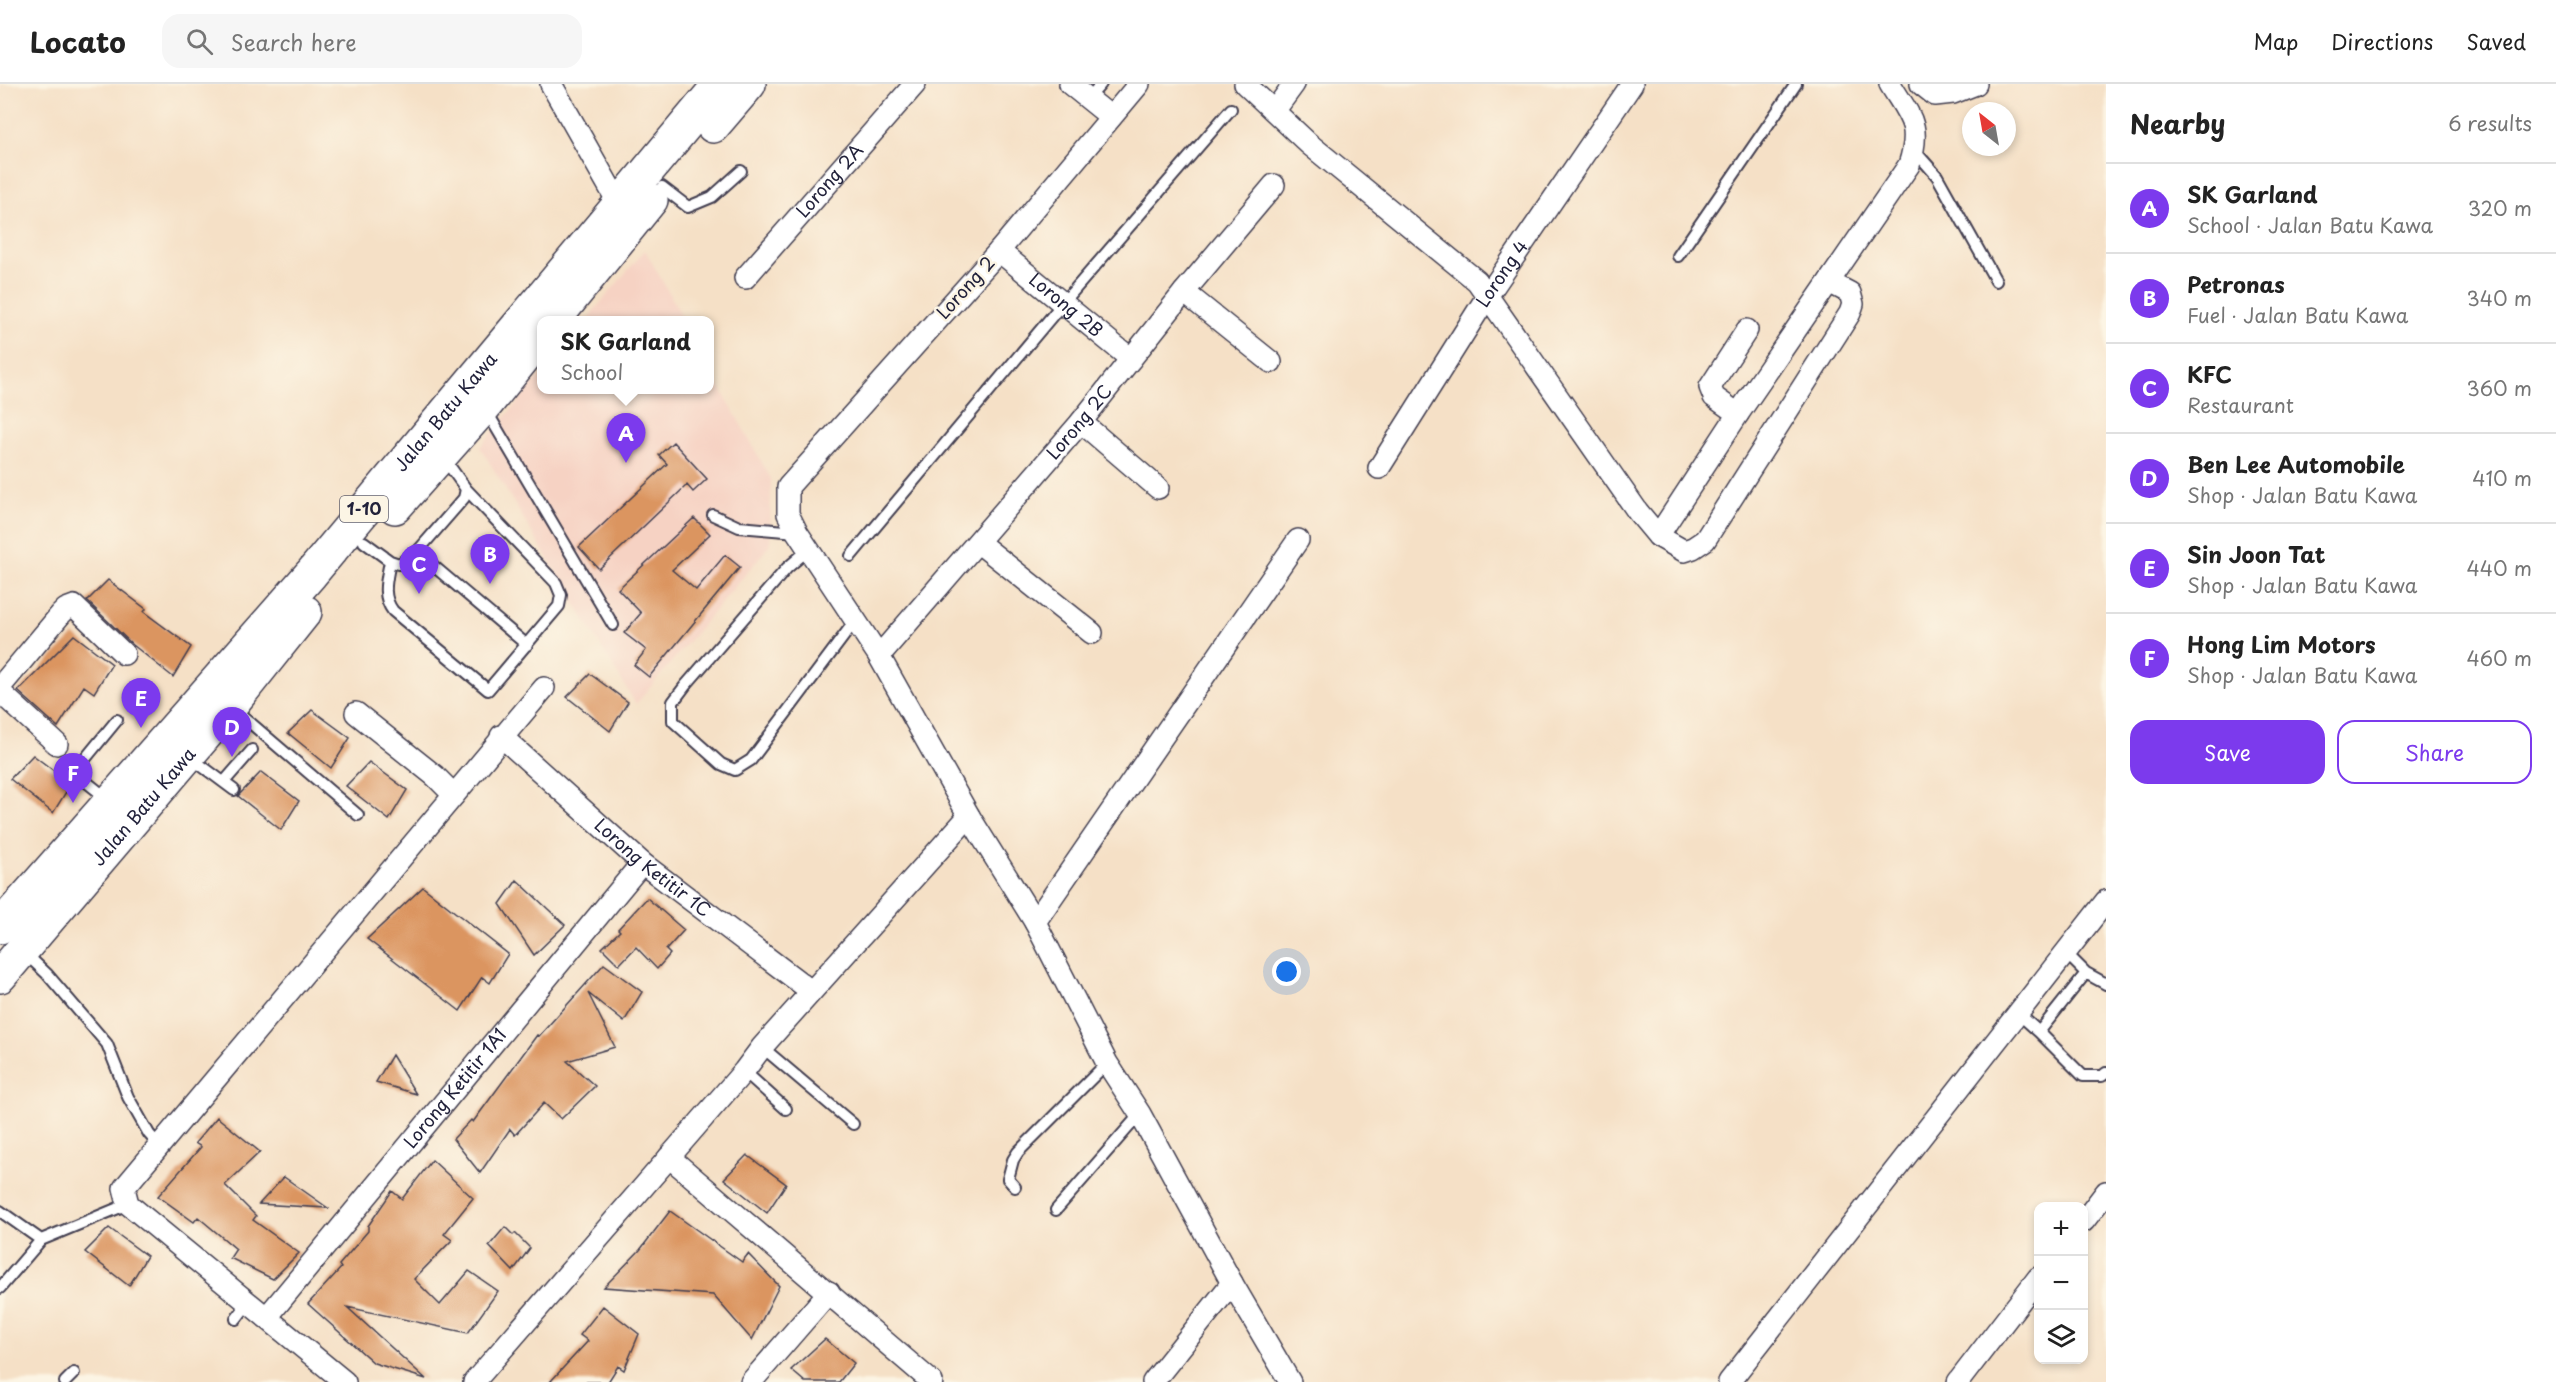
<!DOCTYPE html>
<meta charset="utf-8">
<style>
body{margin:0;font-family:"Playpen Sans",sans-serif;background:#f6f6f6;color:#222}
.controls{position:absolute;right:18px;bottom:18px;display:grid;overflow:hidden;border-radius:12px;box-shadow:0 3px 9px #0003}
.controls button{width:54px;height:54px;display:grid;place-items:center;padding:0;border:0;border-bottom:2px solid #e0e0e0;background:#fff;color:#222;font:30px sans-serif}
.compass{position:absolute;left:1962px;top:18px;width:54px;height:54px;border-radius:50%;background:#fff;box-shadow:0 3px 9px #0003;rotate:329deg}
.you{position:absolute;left:1287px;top:888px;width:21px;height:21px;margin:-15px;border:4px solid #fff;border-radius:50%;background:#1a73e8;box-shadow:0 0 0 9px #1a73e833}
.badge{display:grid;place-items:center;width:39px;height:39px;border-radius:50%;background:#7c3aed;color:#fff;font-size:20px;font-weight:700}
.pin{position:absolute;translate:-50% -50px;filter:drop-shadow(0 2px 3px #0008)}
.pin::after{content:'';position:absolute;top:32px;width:21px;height:18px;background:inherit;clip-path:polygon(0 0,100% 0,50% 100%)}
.popup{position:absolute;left:537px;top:232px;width:177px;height:78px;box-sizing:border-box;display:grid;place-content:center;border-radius:12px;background:#fff;filter:drop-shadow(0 2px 4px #0005);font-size:20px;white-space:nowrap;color:#767676}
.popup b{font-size:22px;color:#222}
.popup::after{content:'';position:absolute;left:50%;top:100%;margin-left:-12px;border:12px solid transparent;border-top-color:#fff}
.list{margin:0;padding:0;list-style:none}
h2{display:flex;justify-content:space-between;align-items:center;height:78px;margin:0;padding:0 24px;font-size:26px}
h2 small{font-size:20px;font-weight:400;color:#767676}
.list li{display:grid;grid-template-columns:39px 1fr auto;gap:18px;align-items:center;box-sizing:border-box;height:90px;padding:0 24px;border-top:2px solid #e0e0e0}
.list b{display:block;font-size:22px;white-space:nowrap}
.list p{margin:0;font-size:20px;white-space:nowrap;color:#767676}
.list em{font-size:20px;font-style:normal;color:#767676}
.actions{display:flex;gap:12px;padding:18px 24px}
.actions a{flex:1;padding:14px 0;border:2px solid #7c3aed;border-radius:18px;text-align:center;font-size:21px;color:#7c3aed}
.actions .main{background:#7c3aed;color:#fff}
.icon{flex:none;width:33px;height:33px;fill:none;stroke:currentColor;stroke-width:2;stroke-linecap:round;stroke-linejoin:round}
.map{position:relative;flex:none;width:2106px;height:1298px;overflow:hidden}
header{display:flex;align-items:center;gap:36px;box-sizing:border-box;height:84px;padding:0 30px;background:#fff;border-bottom:2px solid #e0e0e0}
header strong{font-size:28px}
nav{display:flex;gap:33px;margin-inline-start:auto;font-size:21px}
.search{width:420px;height:54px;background:#f6f6f6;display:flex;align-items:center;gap:15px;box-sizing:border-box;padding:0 21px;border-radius:18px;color:#767676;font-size:22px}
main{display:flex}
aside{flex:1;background:#fff}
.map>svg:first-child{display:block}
.built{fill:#f6d2c3}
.building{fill:#db9561}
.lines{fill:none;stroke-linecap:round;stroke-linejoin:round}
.lane-casing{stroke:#423e50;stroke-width:14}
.street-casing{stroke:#423e50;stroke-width:24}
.highway-casing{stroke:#423e50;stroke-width:36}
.lane{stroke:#fff;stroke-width:10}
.street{stroke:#fff;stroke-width:21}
.highway{stroke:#fff;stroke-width:33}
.labels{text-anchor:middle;stroke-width:5;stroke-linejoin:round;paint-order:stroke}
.shield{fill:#fcf5e5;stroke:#63616e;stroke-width:1.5}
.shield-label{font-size:16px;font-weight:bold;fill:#22223b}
.street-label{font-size:18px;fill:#22223b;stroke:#fcf5e5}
</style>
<header>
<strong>Locato</strong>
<div class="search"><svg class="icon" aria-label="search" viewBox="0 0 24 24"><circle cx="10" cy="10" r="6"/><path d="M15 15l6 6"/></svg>Search here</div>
<nav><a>Map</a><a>Directions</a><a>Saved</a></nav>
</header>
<main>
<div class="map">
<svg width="2106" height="1298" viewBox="0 0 2106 1298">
<rect width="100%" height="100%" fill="#fcf5e5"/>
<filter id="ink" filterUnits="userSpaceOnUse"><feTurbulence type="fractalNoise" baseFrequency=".0167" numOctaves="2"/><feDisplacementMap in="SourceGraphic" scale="12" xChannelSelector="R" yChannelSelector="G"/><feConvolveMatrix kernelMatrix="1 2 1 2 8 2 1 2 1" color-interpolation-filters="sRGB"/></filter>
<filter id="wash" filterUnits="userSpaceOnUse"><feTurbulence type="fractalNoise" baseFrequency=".008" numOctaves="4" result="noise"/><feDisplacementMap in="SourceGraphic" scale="24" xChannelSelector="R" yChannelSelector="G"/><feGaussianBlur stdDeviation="1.35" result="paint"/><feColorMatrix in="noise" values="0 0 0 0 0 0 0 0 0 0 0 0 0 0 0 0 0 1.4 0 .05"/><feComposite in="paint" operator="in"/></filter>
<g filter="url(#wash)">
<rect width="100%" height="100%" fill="#f5e0c6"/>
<path class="built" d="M645,166L684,236H586Z
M710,285L771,395L770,461L636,620L480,363L542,289V306H710Z"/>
<g id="blocks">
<path class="building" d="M673,358L707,395L693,408L687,401L599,485L579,463L667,380L659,371Z
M694,434L710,450L672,486L696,506L725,471L740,483L649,593L634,581L646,566L624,549L641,529L618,505Z
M108,496L146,525L144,528L191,563L173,593L133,561L87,517Z
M74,551L112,580L94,609L84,602L58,643L18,607Z
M590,590L628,618L610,647L567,613Z
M312,626L350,654L331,684L288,649Z
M33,671L71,700L53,729L10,695Z
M369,678L407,706L389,736L346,702Z
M261,688L299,717L281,746L238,712Z
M517,796L565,841L534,871L500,820Z
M423,803L508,870L490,899L482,893L460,927L367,855Z
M647,814L684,846L666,866L670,870L657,885L636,863L619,881L602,864L620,847L618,845Z
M604,880L642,908L624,938L588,909L615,963L567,977L595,1002L561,1035L544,1019L515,1051L510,1045L480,1089L453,1055L471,1036L473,1038L537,951L539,952Z
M392,971L416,1010L376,998Z
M217,1033L260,1068L225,1101L256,1132L253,1136L299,1169L273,1195L230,1174L236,1165L198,1133L194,1138L158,1112L201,1063L195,1059Z
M747,1071L786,1100L767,1129L724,1095Z
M432,1076L473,1114L444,1150L452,1156L414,1195L440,1221L469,1187L498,1207L468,1249L347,1223L426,1295L374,1279L308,1220L341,1184L339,1181L368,1147V1142L392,1107L402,1115Z
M284,1093L328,1124L259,1120Z
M670,1127L742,1178L748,1170L779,1202L752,1256L713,1211L604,1203L640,1166Z
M505,1143L513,1151L515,1149L530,1164L513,1187L489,1162Z
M109,1144L147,1172L129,1202L85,1168Z
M603,1222L639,1250L624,1286L618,1282L608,1298H550L588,1257L580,1251Z
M825,1255L854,1279L839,1298H805L791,1286Z"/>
</g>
</g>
<g filter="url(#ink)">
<use href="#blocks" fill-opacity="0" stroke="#423e50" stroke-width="1.5"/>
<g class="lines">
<g class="lane-casing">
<path id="lane" d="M1088,15L1101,0
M1914,66L1937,92L1996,197
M662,103L688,123L712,113L741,87
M1678,172L1796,0
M487,328L613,541
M713,431L739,443L797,448
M364,458L390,477L399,480L417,468L464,414L466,405L443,373
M808,466L787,484L685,602L673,618V637L721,680L735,686L751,676L855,537
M417,468L527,561
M851,472L1063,219L1231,25
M390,477C387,495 381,511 393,527L488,606L559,522L561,511L556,499L466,405
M233,624L358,731
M191,674L234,706
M224,698L252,666
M109,716L79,692L76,686L117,636
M25,869L47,890L107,960L128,1013L149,1050L158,1060
M2086,889L2106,900
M2019,930L2039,948L2086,889L2066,869
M2039,948L2083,992H2102L2106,989
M762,963L853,1040
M744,987L786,1025
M1015,1103L1008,1095L1013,1076L1018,1068L1107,979
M1056,1126L1140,1030
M0,1127L41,1156
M0,1204L41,1156L128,1120
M236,1235L249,1218
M65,1298L74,1289"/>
</g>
<g class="street-casing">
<g id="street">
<path d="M551,0L619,120"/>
<path d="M1070,0L1111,33"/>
<path d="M1139,0L999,167L788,403V430L797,448L879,572L969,732L1035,838L1107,979L1140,1030L1232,1199L1290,1298"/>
<path d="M1245,0L1309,60L1477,197L1638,428L1658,452L1738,330L1909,81C1922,41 1910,33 1890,0"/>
<path d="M1921,0L1935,11L1953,9L1976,0"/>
<path d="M1275,26L1294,0"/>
<path id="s1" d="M999,167L1131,275"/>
<path id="s2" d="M745,194L915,0"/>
<path d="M1184,208L1271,278"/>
<path d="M1738,330L1714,313L1710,303L1747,246"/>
<path d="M1081,338L1158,404"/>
<path id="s3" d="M1379,384L1488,211L1632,0"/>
<path d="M1658,452L1684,467L1693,464L1705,456L1850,229L1853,220L1850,209L1829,198"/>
<path d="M979,459L1092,549"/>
<path id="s4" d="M879,572L1081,338L1184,208L1274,101"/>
<path d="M0,603L61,530L66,525L74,522L124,570"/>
<path d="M0,608L57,660"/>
<path d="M356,629L435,692L454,711"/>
<path id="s5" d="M501,652L642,779L811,907"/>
<path d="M1035,838L1298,456"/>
<path d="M669,1073L932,1298"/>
<path d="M2084,1137L2106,1108"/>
<path id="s6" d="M267,1233L642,779"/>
<path d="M345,1298L128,1120L124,1104L544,604"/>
<path d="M474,1298L744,987L762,963L969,732"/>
<path d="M751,1298L829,1208"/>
<path d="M1153,1298L1232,1199"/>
<path d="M1729,1298L2106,817"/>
<path d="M1958,1298L2038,1194"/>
</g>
</g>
<g class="highway-casing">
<g id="highway">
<path d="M713,42L749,0"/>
<path d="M554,236L651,116"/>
<path d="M395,423L484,323L542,251"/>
<path id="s7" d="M0,843L311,490L720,0"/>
<path id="s8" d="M0,892L230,622L305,528"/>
</g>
</g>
<use href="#lane" class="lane"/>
<use href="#street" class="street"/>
<use href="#highway" class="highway"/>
</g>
</g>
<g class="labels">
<rect class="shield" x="340" y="412" width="48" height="26" rx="4.5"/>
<g class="shield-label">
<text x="364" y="431">1-10</text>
</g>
<g class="street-label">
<text dy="6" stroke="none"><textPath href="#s2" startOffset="129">Lorong 2A</textPath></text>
<text dy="6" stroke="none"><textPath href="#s3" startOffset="230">Lorong 4</textPath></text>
<text transform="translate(966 204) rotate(-48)" y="6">Lorong 2</text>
<text dy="6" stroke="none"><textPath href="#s1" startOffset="86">Lorong 2B</textPath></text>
<text dy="6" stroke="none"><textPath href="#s7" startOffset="681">Jalan Batu Kawa</textPath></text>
<text dy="6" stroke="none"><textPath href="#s4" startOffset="308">Lorong 2C</textPath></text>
<text dy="6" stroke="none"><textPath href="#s8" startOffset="222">Jalan Batu Kawa</textPath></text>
<text dy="6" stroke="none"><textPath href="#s5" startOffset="201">Lorong Ketitir 1C</textPath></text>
<text dy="6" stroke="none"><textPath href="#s6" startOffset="296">Lorong Ketitir 1A1</textPath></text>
</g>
</g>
</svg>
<div class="controls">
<button>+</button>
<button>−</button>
<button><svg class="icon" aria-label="layers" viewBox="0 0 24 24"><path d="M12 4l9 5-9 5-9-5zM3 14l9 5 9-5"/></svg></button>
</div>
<svg class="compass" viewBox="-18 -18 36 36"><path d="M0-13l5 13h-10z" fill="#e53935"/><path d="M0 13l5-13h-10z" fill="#767676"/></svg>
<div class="you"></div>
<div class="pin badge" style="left:626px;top:379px">A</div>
<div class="popup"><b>SK Garland</b>School</div>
<div class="pin badge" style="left:490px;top:500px">B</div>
<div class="pin badge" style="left:419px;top:510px">C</div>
<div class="pin badge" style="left:232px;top:673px">D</div>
<div class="pin badge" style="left:141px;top:644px">E</div>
<div class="pin badge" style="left:73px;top:719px">F</div>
</div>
<aside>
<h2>Nearby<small>6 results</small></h2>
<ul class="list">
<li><span class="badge">A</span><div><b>SK Garland</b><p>School · Jalan Batu Kawa</p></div><em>320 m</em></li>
<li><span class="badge">B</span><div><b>Petronas</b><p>Fuel · Jalan Batu Kawa</p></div><em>340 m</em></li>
<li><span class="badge">C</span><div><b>KFC</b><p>Restaurant</p></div><em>360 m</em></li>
<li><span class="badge">D</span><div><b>Ben Lee Automobile</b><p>Shop · Jalan Batu Kawa</p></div><em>410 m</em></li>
<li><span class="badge">E</span><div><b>Sin Joon Tat</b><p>Shop · Jalan Batu Kawa</p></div><em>440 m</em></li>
<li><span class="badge">F</span><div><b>Hong Lim Motors</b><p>Shop · Jalan Batu Kawa</p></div><em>460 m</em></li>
</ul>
<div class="actions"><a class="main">Save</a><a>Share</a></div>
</aside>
</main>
